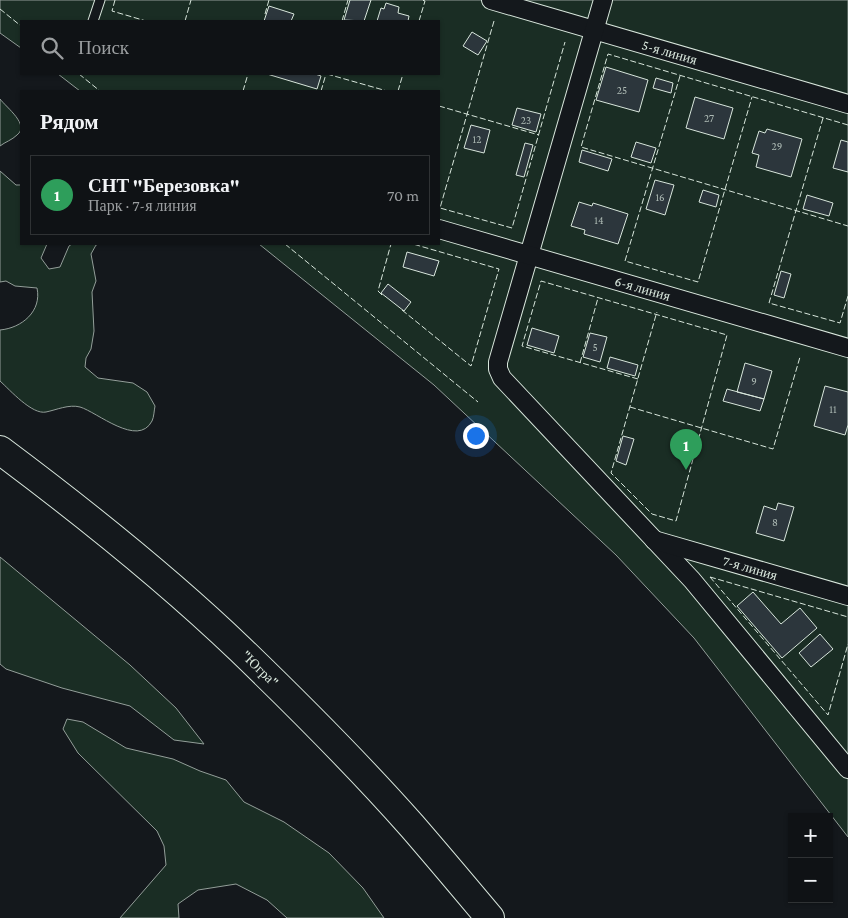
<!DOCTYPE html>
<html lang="ru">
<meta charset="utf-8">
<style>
body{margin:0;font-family:"Crimson Pro",serif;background:#1d2022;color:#f1f3f6}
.controls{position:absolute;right:15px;bottom:15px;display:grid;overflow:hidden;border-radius:0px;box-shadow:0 1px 4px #0004}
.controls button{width:45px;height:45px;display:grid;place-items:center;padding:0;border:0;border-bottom:1px solid #2f3234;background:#0f1215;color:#f1f3f6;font:25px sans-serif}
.you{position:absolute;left:475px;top:435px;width:18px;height:18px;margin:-12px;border:4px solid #fff;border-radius:50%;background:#1a73e8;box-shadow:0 0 0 8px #1a73e833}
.badge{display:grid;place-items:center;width:32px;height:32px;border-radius:50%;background:#ffb74d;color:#fff;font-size:16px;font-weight:700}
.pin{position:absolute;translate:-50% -41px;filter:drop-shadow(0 1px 2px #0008)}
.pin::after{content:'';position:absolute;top:26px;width:18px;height:15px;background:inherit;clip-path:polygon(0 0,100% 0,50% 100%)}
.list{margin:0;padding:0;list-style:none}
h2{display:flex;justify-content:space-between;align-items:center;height:65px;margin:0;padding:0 20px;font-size:21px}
h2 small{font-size:16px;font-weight:400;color:#9b9ea0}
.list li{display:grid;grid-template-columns:32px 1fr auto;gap:15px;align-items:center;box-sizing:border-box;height:80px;margin:0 10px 10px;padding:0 10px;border:1px solid #2f3234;border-radius:0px}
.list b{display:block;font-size:19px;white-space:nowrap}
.list p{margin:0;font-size:16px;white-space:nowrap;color:#9b9ea0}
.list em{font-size:16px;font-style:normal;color:#9b9ea0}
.icon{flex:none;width:28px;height:28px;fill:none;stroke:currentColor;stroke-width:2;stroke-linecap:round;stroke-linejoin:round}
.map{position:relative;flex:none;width:848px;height:918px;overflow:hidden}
.search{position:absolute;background:#0f1215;box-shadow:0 1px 4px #0004;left:20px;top:20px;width:420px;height:55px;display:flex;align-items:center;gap:12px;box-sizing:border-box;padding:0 18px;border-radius:0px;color:#9b9ea0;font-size:19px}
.panel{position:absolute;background:#0f1215;box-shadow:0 1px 4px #0004;left:20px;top:90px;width:420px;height:155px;border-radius:0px}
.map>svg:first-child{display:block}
.green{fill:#1a2d24;stroke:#939e99}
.building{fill:#2c363c;stroke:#d8e6dc}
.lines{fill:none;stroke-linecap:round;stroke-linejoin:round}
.lane-casing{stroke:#d8e6dc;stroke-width:11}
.street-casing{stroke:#d8e6dc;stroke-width:20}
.highway-casing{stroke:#d8e6dc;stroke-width:30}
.lane{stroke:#14181c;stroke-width:9}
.street{stroke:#14181c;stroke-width:18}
.highway{stroke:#14181c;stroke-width:28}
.fence{stroke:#d8e6dc;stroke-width:1;stroke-dasharray:6 2.5;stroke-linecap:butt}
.labels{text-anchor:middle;stroke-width:4;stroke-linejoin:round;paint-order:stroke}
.number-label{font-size:11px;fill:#adbab4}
.street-label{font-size:14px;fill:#d8e6dc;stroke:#14181c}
</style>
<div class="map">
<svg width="848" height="918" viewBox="0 0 848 918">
<rect width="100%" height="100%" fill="#14181c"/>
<path class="green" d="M0,0H848V837L694,638L616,555L434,385L259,244H439V91H80L58,74H439V21H21V48L0,33Z
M0,99C7,108 30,125 17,135C12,140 5,142 0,146Z
M0,171L16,185H21V244H47L41,258L49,269L60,267L69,246L72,244H99L96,245L91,254L96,281L92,292L94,331L91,349L86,358L85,367L98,378L133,383L147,392L155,406C154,411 154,417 152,421C138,448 97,412 80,407C69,404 56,410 46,412C32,415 10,390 0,381V330C22,328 42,311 37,288L15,286L6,281L0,282Z
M0,557L130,665L176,708L204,744L174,740L130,706L62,688L6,669L0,664Z
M67,719L83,722L126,748L173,759L200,771L226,780L244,802L284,822L329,853L363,888L384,918H287L267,900L236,884L198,890L178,904L179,918H120L166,865L164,846L157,831L78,753L63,729Z"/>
<path class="building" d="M350,0H371L364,21L344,20Z
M386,3L399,7L398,13L409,16L408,21H377L381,8L384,9Z
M269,6L294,14L291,21H264Z
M472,32L487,41L478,55L463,46Z
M606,67L648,80L639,112L596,100Z
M267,74H315L321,76L317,89Z
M656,78L673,83L671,93L653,88Z
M695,97L733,108L724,139L686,128Z
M517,108L541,114L536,132L512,125Z
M471,125L490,130L484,153L464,148Z
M767,129L802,139L791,177L756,167L759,155L752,153L759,131L765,133Z
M841,140L848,142V172L833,168Z
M636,142L656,148L651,163L631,157Z
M525,143L533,145L524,177L516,175Z
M582,150L612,159L608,171L579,162Z
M655,180L674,185L665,215L646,209Z
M703,190L719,195L716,207L699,202Z
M807,195L833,203L829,216L803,209Z
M579,202L592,206L593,203L628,214L618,244L584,234L585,230L571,226Z
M407,252L439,261L434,276L403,267Z
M781,271L791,274L784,298L774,295Z
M388,284L411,302L404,311L381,293Z
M532,328L559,336L554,353L527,345Z
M590,333L607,337L600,362L583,357Z
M610,357L638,365L635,376L607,368Z
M745,363L772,371L764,399L737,392Z
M825,386L848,392V425L845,435L814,426Z
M727,389L764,399L760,411L723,401Z
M623,436L634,439L626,465L616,461Z
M778,503L794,507L784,541L756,533L764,506L776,510Z
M753,592L781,624L800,608L817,628L782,658L737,606Z
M820,634L833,649L811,667L799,653Z"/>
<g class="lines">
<g class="lane-casing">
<path id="lane" d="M93,21L100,0"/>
</g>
<g class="street-casing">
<g id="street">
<path id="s1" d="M491,0L848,104"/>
<path d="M603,0L498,362V369L502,378L692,580L848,769"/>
<path id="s2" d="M439,229L848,348"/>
<path id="s3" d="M654,540L848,596"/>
</g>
</g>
<g class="highway-casing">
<g id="highway">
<path id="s4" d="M0,450C83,512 166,578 241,650C299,706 358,765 412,826C438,856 464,887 490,918"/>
</g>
</g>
<use href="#lane" class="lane"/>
<use href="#street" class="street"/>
<use href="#highway" class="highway"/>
<path class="fence" d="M115,0L112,11L146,21
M0,9L21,26
M265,14L269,0
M185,21L191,0
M342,21L348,0
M419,21L425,1L422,0
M494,21L440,208L512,228L565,42
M79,74L100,91
M327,74L387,91
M680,76L625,261L698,282L752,97
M243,91L248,74
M321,91L326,74
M398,91L403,74
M439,106L539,135
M823,118L769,303L840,323L848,296
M848,125L608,54L581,147L848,226
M285,244L478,402
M382,295L378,291L391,244
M402,310L471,366L499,269L413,244
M580,363L598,298
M638,379L522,346L541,281L727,335L676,521L652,514L611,473L656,315L657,312
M630,407L773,449L800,357
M710,577L828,715L848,644
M710,577L848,617"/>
</g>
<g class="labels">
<g class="number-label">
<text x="622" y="94">25</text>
<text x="709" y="122">27</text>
<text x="526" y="124">23</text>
<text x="477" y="143">12</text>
<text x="777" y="150">29</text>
<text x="660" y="201">16</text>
<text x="599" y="224">14</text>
<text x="595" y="351">5</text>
<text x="754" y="385">9</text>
<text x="833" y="413">11</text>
<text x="775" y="526">8</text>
</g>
<g class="street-label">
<text dy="5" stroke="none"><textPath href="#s1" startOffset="186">5-я линия</textPath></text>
<text dy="5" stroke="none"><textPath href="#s2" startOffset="212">6-я линия</textPath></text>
<text dy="5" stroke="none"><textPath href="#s3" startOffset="100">7-я линия</textPath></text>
<text dy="5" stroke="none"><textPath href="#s4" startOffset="340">"Югра"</textPath></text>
</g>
</g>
</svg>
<div class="controls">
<button>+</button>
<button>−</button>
</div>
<div class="you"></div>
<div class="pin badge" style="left:686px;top:470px;background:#2e9e5b">1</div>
<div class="search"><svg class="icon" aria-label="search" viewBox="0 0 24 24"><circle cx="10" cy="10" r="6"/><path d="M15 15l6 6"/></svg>Поиск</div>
<section class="panel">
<h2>Рядом<small></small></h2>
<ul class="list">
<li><span class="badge" style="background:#2e9e5b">1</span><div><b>СНТ &quot;Березовка&quot;</b><p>Парк · 7-я линия</p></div><em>70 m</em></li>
</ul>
</section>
</div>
